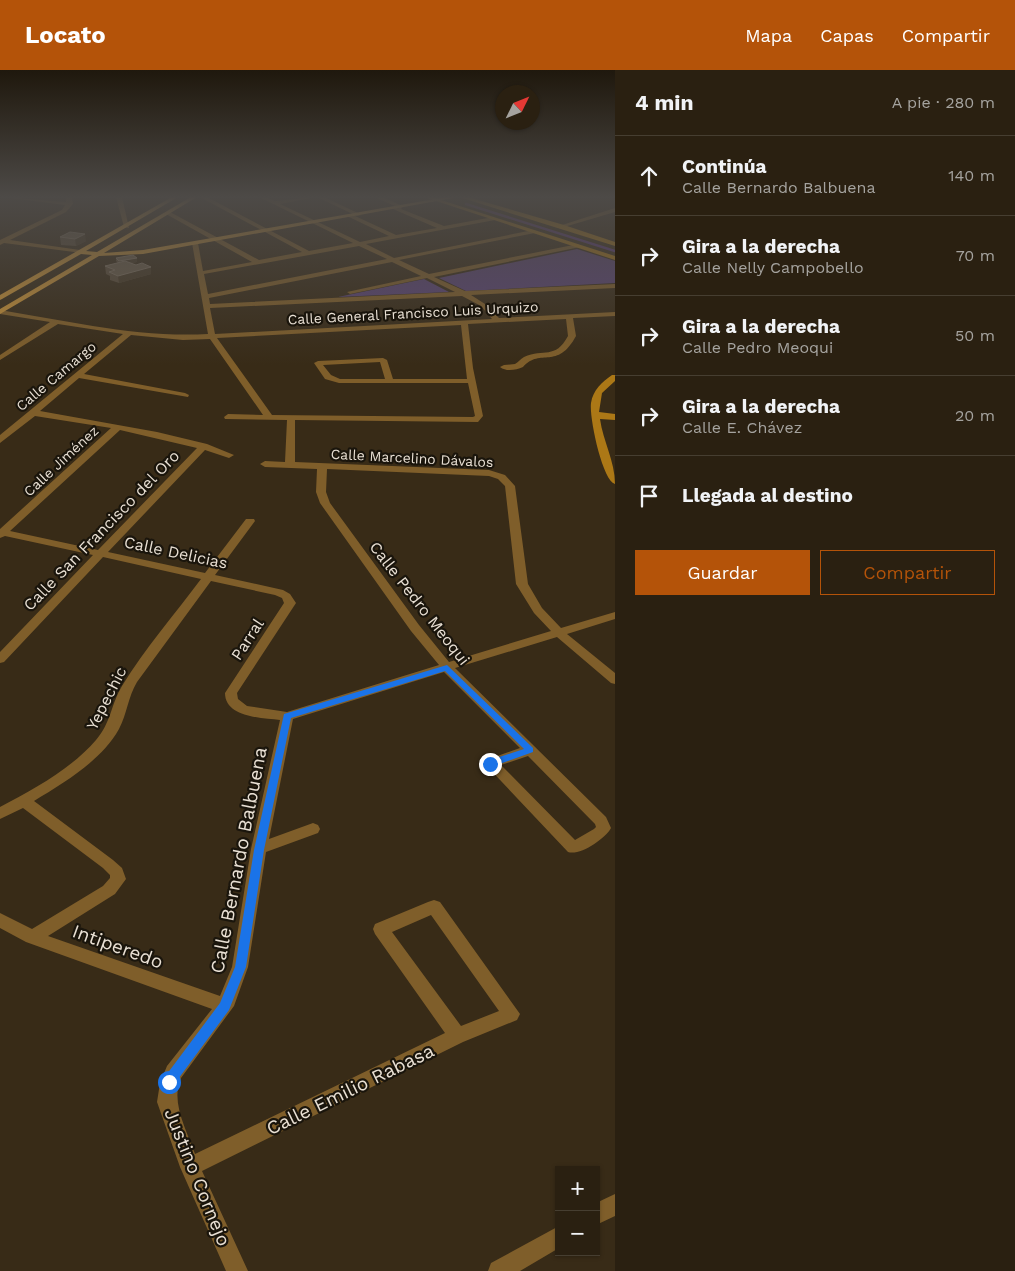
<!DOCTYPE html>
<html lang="es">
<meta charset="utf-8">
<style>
body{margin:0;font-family:"Work Sans",sans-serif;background:#32281a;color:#f1f3f6}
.controls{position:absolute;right:15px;bottom:15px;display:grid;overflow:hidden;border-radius:0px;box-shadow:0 1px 4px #0004}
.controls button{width:45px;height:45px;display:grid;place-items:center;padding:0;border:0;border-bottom:1px solid #463e31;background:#2a2011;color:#f1f3f6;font:25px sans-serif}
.compass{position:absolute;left:495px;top:15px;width:45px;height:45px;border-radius:50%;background:#2a2011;box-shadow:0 1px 4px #0004;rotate:47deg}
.stop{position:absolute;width:15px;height:15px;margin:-11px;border:4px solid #1a73e8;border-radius:50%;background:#fff}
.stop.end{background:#1a73e8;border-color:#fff;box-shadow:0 1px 5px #0008}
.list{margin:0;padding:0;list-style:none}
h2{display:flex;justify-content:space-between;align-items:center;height:65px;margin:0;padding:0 20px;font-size:21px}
h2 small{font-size:16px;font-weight:400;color:#a5a39f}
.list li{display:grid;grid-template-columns:32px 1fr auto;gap:15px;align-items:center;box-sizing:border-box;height:80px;padding:0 20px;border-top:1px solid #463e31}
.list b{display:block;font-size:19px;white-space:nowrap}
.list p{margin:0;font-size:16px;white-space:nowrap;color:#a5a39f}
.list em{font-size:16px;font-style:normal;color:#a5a39f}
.actions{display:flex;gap:10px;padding:15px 20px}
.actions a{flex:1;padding:11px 0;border:1px solid #b45309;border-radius:0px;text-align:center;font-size:18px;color:#b45309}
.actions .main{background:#b45309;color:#fff}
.icon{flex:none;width:28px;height:28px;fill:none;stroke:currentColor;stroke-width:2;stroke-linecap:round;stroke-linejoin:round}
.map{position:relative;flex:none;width:615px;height:1201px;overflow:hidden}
header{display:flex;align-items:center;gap:30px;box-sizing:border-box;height:70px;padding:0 25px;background:#b45309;color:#fff}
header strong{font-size:24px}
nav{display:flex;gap:28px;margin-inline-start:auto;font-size:18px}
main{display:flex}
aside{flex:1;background:#2a2011}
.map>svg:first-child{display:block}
.green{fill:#5a4475}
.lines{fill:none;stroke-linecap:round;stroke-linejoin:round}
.stream{stroke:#5a3880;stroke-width:2.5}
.street{fill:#7f5e2a;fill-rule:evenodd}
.secondary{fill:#ac7816;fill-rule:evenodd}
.primary{fill:#c59037;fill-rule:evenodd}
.wall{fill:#5b4d3a}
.shaded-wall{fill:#463925}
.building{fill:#6a5d4a;stroke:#7e7160}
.route{fill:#1a73e8}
.labels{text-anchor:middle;stroke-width:4.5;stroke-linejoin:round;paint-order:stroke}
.far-street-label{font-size:14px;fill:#e9e0d4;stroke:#1a150c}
.street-label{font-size:16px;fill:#e9e0d4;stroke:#1a150c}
.near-street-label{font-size:19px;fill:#e9e0d4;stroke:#1a150c}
</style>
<header>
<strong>Locato</strong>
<nav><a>Mapa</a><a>Capas</a><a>Compartir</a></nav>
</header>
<main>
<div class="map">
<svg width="615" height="1201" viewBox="0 0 615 1201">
<rect width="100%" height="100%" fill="#382b17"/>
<path class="green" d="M577,179L615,191V213L466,221L439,208Z
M424,209L449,222L338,227Z"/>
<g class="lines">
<path class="stream" d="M466,134L615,181"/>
<path class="street" d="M3,127L66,132V127H72L73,134L66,142L10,170L80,180L82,183L4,173L0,175V170L62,140L65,135Z
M116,127H122L129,158L124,157Z
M200,127H207L309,181L353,173L259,127H266L275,131L316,127L280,134L360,172L389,166L349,147V145H353L396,165L437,158L393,139L395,136L374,127H382L403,136L401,139L444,156L493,147L495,150L366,174L394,188L533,160L535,163L399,190L429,204L578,174L580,177L434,207L465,221L615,214V218L471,225L485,234L499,248L615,242V246L573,248L576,266C557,301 541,277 523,297C516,300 506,302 500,297L504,295L515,294C519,292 520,289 524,287C544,278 555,290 568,266L566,249L468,254L473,298L483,346L478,352L295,350V392L489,400L505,405L515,416L528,514L542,538L561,558L615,542V549L567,564L615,603V614L611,613L557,567L455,598L606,747L611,758C605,769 580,786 568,782L484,693L486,690L520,678L444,602L293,649L269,769L313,753L318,755L320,759L318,763L266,782L248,897L234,936L181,1008C170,1032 187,1061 195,1084L445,963L375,864L373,859L375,854L428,832L434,830L440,832L520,944L517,950L463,972L202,1101L248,1201H226L180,1097L157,1032L160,1013L167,996L212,939L26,872L0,858V843L32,859L103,816L110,808V805L103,798L23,738L0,749V737C34,719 71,699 96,670C111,653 111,634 122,616C145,578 175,544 201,509L103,487L4,592L0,593V582L93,485L5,466L0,468V459L111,358L35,346L0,373V365L123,264L58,254L0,290V285L50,252L0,244V240C68,251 139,268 208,264L192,173L195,171L198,173L203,201L252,192L166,144V142H170L259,190L302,182ZM359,176L387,189L208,224L204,204ZM392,192L421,206L347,222L350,224L427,208L455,222L210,234L209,228ZM462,226L481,236L492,249L215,264L210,238ZM461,255L467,309H393L387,290L383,288L318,291L314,293L325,309L339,313H468L475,346L473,347L272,345L217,268ZM131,265L183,270L210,269L263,345L228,344L224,347L225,349L287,350L285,392L265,391L260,394L265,397L317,399L316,422L320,433L411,561L439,595L287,642L247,636L238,629L237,623L296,533L290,524L283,520L215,505L255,451L254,449H246L205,503L108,482L205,380L229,388L234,385L207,374L157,362L40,341L79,308L188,327L189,325L185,323L84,304ZM380,292L385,309H340L331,305L323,295ZM120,360L197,378L98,480L10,461ZM327,399L489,406L498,409L505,416L516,514L534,543L551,561L449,592L419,555L330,433L326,422ZM211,511L275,525L282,528L284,533L225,623C225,647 261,648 280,650L251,779L232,897L220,926L48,866L115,824L126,809L122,798L113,790L34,731C65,712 101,691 119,659C127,644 128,627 137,612ZM528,686L595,754L596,757L594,759L575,770L501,695ZM431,845L499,941L461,956L392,862Z
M317,127H324L362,145L357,146Z
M615,138V142L564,157L559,156Z
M615,1124V1146L596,1155V1133Z
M559,1156V1178L520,1201H488L491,1193Z"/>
<path class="secondary" d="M424,127H432L615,186V190Z
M459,127H468L564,155L615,172V176Z
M612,305H615V311L602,323L599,342L615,344V350L600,349C603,371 615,391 615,414C602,410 589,346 591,333C593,320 602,312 612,305Z"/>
<path class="primary" d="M172,127H178L86,181L97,182L191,127H197L104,183L143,180L446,127H459L143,184L99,186L0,244V239L92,185L81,184L2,229L0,230V225Z"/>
</g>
<path class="wall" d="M70,162L86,171L76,176L61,175L60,167Z
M116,188H137V192L131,193L151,204L119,213L110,210V206L106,204L105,196L118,193L116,191Z"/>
<path class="shaded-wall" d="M85,164L86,171L76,176L75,169Z
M137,188V192L120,194L119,191Z
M151,197V204L119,213L118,206Z"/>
<path class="building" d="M70,162L85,164L75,169L60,167Z
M133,185L137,188L119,191L116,188Z
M125,191L136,195L142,193L151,197L118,206L109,202L115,200L105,196Z"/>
<linearGradient id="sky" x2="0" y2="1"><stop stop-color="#1f180d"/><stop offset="0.43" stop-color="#4d4a47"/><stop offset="1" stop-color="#4d4a47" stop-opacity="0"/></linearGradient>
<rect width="615" height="295" fill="url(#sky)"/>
<path class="route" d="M447,595L533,678V682L494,696H487V691L524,679L445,601L291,648L264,780L246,897L229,940L173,1016L169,1017L164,1016L163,1012L164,1008L220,933L235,897L254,780L284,644Z"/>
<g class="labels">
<g class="far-street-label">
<text transform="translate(413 243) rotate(-3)" y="5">Calle General Francisco Luis Urquizo</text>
<text transform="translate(56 306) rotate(-40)" y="5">Calle Camargo</text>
<text transform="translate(412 388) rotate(3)" y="5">Calle Marcelino Dávalos</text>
<text transform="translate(61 391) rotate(-43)" y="5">Calle Jiménez</text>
</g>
<g class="street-label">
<text transform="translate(101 460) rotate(-46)" y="6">Calle San Francisco del Oro</text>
<text transform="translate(176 482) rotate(12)" y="6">Calle Delicias</text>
<text transform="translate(420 533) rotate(52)" y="6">Calle Pedro Meoqui</text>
<text transform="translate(247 569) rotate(-57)" y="6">Parral</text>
<text transform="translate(106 628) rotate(-63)" y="6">Yepechic</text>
</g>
<g class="near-street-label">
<text transform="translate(238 790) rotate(-79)" y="7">Calle Bernardo Balbuena</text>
<text transform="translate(118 876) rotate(20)" y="7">Intiperedo</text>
<text transform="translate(350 1019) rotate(-26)" y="7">Calle Emilio Rabasa</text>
<text transform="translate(198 1107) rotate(68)" y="7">Justino Cornejo</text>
</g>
</g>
</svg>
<div class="controls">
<button>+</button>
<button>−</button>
</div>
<svg class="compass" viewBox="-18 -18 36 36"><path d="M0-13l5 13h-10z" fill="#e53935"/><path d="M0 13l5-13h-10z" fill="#a5a39f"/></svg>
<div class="stop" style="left:169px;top:1012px"></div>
<div class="stop end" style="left:490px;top:694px"></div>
</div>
<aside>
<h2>4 min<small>A pie · 280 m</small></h2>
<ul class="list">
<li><svg class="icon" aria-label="ahead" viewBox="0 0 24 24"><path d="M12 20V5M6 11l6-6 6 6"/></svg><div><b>Continúa</b><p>Calle Bernardo Balbuena</p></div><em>140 m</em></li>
<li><svg class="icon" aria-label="right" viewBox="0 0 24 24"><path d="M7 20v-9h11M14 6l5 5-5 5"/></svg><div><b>Gira a la derecha</b><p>Calle Nelly Campobello</p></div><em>70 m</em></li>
<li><svg class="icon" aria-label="right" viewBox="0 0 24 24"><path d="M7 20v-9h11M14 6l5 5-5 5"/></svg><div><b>Gira a la derecha</b><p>Calle Pedro Meoqui</p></div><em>50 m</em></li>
<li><svg class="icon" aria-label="right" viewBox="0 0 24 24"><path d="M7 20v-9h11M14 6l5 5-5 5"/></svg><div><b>Gira a la derecha</b><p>Calle E. Chávez</p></div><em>20 m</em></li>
<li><svg class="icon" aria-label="arrive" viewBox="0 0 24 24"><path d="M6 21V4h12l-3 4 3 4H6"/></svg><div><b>Llegada al destino</b></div></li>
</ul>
<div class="actions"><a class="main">Guardar</a><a>Compartir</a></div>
</aside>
</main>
